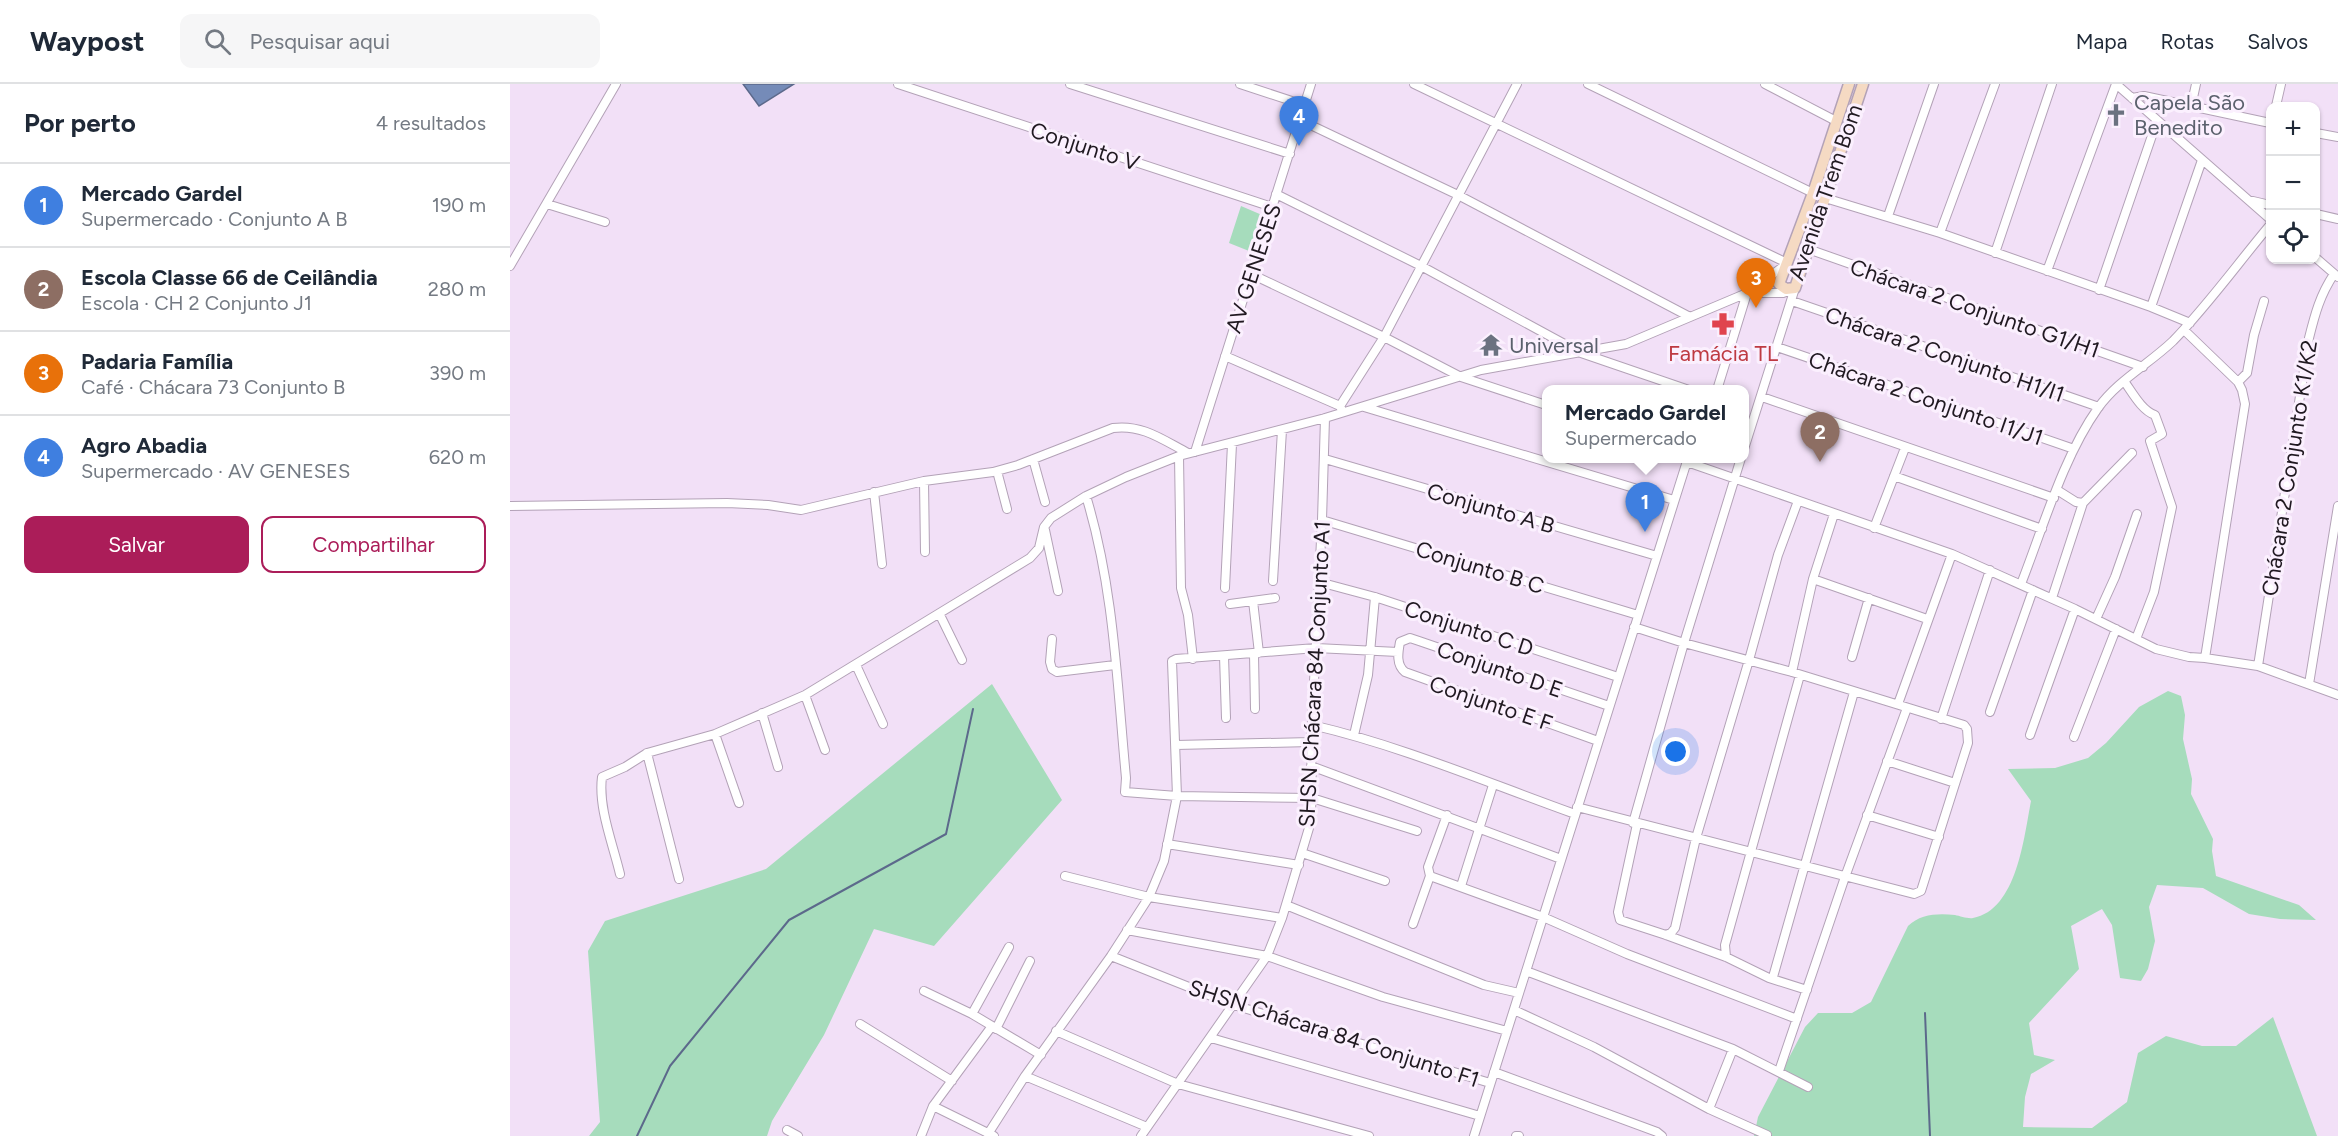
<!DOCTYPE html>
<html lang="pt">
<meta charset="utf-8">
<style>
body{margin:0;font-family:Figtree,sans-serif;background:#f6f6f7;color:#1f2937}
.controls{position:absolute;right:18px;top:18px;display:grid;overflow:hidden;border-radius:12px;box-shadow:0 2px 4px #0004}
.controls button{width:54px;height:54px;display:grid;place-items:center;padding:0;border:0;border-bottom:2px solid #e0e1e3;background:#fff;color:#1f2937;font:30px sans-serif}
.you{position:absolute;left:1166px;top:668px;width:21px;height:21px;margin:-15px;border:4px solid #fff;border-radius:50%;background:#1a73e8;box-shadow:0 0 0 9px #1a73e833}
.badge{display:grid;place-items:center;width:39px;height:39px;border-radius:50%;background:#ab1d59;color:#fff;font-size:20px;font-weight:700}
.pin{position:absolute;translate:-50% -50px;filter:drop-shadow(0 2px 3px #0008)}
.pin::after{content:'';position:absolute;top:32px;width:21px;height:18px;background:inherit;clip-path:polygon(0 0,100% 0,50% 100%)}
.popup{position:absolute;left:1032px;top:301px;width:207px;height:78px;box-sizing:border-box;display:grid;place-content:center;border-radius:12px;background:#fff;filter:drop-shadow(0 2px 4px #0005);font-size:20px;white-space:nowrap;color:#747a83}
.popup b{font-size:22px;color:#1f2937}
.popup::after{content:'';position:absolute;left:50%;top:100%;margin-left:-12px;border:12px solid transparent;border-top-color:#fff}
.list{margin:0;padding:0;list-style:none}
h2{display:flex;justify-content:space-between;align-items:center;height:78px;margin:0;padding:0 24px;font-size:26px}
h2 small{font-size:20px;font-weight:400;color:#747a83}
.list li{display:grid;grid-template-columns:39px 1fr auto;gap:18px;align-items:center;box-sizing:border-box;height:84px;padding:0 24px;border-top:2px solid #e0e1e3}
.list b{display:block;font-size:22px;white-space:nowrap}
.list p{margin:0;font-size:20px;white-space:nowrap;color:#747a83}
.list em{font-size:20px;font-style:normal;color:#747a83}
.actions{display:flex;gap:12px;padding:18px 24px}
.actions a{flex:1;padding:14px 0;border:2px solid #ab1d59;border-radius:12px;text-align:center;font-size:21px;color:#ab1d59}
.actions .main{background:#ab1d59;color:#fff}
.icon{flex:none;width:33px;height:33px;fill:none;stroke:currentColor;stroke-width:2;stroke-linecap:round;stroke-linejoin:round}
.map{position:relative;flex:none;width:1828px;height:1052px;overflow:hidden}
header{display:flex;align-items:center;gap:36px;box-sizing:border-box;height:84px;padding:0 30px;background:#fff;border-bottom:2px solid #e0e1e3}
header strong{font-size:28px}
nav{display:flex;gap:33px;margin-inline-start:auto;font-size:21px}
.search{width:420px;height:54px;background:#f6f6f7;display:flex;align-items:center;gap:15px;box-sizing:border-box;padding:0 21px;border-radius:12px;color:#747a83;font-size:22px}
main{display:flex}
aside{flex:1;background:#fff}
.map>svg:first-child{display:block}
.green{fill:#a6dcbc}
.water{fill:#758bb8;stroke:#5c698b;stroke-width:1.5}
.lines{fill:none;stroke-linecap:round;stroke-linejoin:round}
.stream{stroke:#5c698b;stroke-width:2}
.street-casing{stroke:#b3a2b7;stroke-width:10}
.secondary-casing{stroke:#b3a2b7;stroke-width:13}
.street{stroke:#fff;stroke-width:8}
.secondary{stroke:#f5dac3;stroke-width:10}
.labels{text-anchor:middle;stroke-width:6;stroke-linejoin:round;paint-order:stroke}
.worship-label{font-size:22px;fill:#5b616d;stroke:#fbf0fe;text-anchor:start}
.street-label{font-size:22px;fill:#201921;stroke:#fbf0fe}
.health-label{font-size:22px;fill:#be3a42;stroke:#fbf0fe}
</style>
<header>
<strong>Waypost</strong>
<div class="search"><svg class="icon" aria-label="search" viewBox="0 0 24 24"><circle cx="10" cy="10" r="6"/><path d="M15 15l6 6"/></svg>Pesquisar aqui</div>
<nav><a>Mapa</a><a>Rotas</a><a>Salvos</a></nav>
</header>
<main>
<aside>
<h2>Por perto<small>4 resultados</small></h2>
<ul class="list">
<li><span class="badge" style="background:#3f7fe0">1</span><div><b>Mercado Gardel</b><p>Supermercado · Conjunto A B</p></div><em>190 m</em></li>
<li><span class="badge" style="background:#8d6e63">2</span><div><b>Escola Classe 66 de Ceilândia</b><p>Escola · CH 2 Conjunto J1</p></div><em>280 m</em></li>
<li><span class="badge" style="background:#e8710a">3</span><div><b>Padaria Família</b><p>Café · Chácara 73 Conjunto B</p></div><em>390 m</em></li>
<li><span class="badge" style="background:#3f7fe0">4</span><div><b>Agro Abadia</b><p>Supermercado · AV GENESES</p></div><em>620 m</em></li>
</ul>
<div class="actions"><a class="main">Salvar</a><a>Compartilhar</a></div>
</aside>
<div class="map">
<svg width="1828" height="1052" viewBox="0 0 1828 1052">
<rect width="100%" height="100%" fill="#f2e0f7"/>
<path class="green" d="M731,122L752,131L739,167L719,159Z
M482,600L552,716L424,862L364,845L314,951L262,1037L257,1052H79L90,1038L78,867L95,837L256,785Z
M1658,607L1671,612L1675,631L1673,655L1682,695L1681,710L1703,755L1702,767L1706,792L1789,821L1806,836L1770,835L1739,830L1693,804L1647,801L1639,823L1645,857L1638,885L1631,897L1610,894L1602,841L1592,825L1561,842L1569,885L1519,939L1524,971L1545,976L1521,990L1515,1013L1513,1043L1582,1044L1617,1018L1628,969L1656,952L1692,962H1726L1763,933L1807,1052H1244L1248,1033L1295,943L1308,929H1342L1361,918L1398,842C1410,830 1428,829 1445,831C1450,832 1458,835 1463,834C1507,826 1514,753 1521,717L1498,685L1545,684L1578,674L1596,659L1629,623Z"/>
<path class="water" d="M233,0H284L249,22Z"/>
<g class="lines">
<path class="stream" d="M1415,929L1420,1052
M127,1052L160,982L279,836L436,750L463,625"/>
<g class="street-casing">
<path id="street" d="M388,0L762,123
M560,0L780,70
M730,0L794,21
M904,0L1275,178
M1078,0L1303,109
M1255,0L1326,37
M1606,0L1760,135
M1622,14L1634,12L1760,39
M1766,22L1771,0
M1681,23L1686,0
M790,36L948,111L1180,233
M1806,49L1828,53
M766,110L911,182L1071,269L1179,306
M1315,114L1430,149L1641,223L1680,239
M1743,117L1760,121
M37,120L95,138
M1806,130L1828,135
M1378,132L1424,0
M1430,149L1485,0
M1298,165L1633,283
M1485,169L1542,0
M1806,174L1828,193
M0,182L106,0
M1537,187L1606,0
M741,190L874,253L951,293L1036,321
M1589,206L1647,37
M1240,209H1273L1281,206
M1282,217L1589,323
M1641,223L1692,76
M1267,263L1564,365
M715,272L830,322L832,327
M1614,297C1622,308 1632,327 1645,331L1652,350L1640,357L1662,423L1644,508L1626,555
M1728,298L1737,289L1744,251L1754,217
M1207,306L1237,209
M1252,313L1544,414
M830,322L874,253L1007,0
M854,323L1164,416
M1234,365L1285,204
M685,368L801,0
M669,372L671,504L678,531L683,575
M523,375L535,418
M815,375L1147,472
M1177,378L1442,470L1565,525L1646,565L1679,573L1695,574L1735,320L1732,306L1728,298L1674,246
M487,387L497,425
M1384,392L1532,445
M414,397L415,468
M1547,406L1566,418L1573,419L1622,369
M364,408L372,480
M576,412C604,503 607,599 616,694L615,708L667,712L802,714L907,747
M0,422L217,419L258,421L291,426L414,397L483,388L508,381L603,344C632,340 653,356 678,369
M812,436L1128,531
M1364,444L1395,364
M535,446L548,507
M1303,495L1417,535
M763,497L772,346
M809,498L865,513L1108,593
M1511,500C1533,444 1553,373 1588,324C1607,297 1639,280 1663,257C1698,221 1728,179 1760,141
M715,504L722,360
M1542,514L1573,419
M743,517L749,569
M720,520L765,514
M430,531L452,576
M1586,535L1605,493L1627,430
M542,555L540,578L542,585L547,588L605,581
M744,570L745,625
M714,572L716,634
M1342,573L1359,514
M1695,574L1748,582L1828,611
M346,581L373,640
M1748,582L1799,254C1805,230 1810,211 1824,190
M1282,588L1303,495L1324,430
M1799,600L1828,422
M295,611L315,666
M1388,620L1442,470
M1480,628L1523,506
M252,629L268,683
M1431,635L1480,486
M802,641C892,662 978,699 1065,730
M205,650L229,719
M844,651L858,591L865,513
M1520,651L1565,525
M1564,653L1606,545
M1088,657L895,588C886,581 888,569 890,558L900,554L909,557L1099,622
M666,661L801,658
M137,669L169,795
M1377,677L1445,699
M801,682L1051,775
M1067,723L1404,810L1411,807L1458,659L1457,645L1454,641L1282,588L1174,559L1124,543
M937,731L918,783L920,792L1033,833L1117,870L1287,935
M1357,731L1429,753
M1123,739L1174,559L1231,374
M1127,740L1108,828L1110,836L1156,851L1216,873L1259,894L1297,906
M657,760L789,781
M792,769L875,797
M110,790C103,760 88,724 92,693L115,683L137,669L205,650L295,611L520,474L529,464L534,443L541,434L576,412L616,393L669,372L815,334L971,286L1116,260L1237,209L1274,182
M555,792L639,813L772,834
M951,802L983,701
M776,821L974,901L1009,909
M903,840L920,792
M617,846L757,872L873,913L997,947
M1156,851L1161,849L1165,844L1186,754L1239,576L1268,471L1288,417
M601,872L724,921L980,999
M1216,873L1215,861L1290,591
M1016,887L1223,965L1298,1003
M1263,893L1344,608
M414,907L462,930L531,971
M1004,926L1084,963L1199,1025L1257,1051
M462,930L499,863
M350,940L442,997
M486,945L520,877
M546,947L668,1000L859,1052
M701,954L970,1032
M1269,987L1335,793L1397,624
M984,988L1147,1048L1152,1052
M515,992L637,1043
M423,1022L484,1052
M1199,1025L1223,965
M277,1046L288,1052
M478,1050L515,992L601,872L639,813L654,777L667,712L662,577L666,575L806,564L888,568
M411,1052L423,1022L482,942
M631,1052L757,872L772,834L799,744L802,714L801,658L812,436L815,334
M964,1052L1178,374
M1006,1052H1009"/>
</g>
<g class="secondary-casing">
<path id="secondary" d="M1339,0L1303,109L1269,200L1276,205L1285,204L1353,0"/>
</g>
<use href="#street" class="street"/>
<use href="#secondary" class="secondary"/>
</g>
<defs>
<g id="church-bare" transform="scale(1.8)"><path d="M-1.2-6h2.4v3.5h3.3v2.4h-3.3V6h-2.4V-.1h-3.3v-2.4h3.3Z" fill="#6b7280" stroke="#fbf0fe" stroke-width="2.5" paint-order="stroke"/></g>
<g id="pharmacy-bare" transform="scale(1.8)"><path d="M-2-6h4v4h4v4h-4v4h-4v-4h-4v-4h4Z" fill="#e0444e" stroke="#fbf0fe" stroke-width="2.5" paint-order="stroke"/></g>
<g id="temple-bare" transform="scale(1.8)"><path d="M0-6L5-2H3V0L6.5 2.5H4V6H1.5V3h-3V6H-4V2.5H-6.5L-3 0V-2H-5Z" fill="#6b7280" stroke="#fbf0fe" stroke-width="2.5" paint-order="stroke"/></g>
</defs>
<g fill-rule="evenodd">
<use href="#church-bare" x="1606" y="31"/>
<use href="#pharmacy-bare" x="1213" y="240"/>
<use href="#temple-bare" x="981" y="261"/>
</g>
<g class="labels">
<g class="worship-label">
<text x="1624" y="26">Capela São<tspan x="1624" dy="25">Benedito</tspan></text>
<text x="999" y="269">Universal</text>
</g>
<g class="street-label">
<text transform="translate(575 62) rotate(18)" y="8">Conjunto V</text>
<text transform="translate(1315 108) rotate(-71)" y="8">Avenida Trem Bom</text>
<text transform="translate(743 184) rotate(-72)" y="8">AV GENESES</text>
<text transform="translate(1465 224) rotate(19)" y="8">Chácara 2 Conjunto G1/H1</text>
<text transform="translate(1435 270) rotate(19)" y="8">Chácara 2 Conjunto H1/I1</text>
<text transform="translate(1416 314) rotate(19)" y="8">Chácara 2 Conjunto I1/J1</text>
<text transform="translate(1779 384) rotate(-81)" y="8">Chácara 2 Conjunto K1/K2</text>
<text transform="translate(981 424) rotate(16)" y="8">Conjunto A B</text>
<text transform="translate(970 483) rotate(17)" y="8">Conjunto B C</text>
<text transform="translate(959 544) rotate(18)" y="8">Conjunto C D</text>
<text transform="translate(990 585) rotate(19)" y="8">Conjunto D E</text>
<text transform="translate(804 590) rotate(-87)" y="8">SHSN Chácara 84 Conjunto A1</text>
<text transform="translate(981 619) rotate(19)" y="8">Conjunto E F</text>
<text transform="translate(824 949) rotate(18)" y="8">SHSN Chácara 84 Conjunto F1</text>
</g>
<g class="health-label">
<text x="1213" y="277">Famácia TL</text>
</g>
</g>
</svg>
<div class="controls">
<button>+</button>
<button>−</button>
<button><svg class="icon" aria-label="locate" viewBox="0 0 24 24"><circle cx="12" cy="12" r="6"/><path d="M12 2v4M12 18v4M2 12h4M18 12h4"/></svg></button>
</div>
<div class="you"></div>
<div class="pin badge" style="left:1135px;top:448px;background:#3f7fe0">1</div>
<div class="popup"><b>Mercado Gardel</b>Supermercado</div>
<div class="pin badge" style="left:1310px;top:378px;background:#8d6e63">2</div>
<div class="pin badge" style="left:1246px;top:224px;background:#e8710a">3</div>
<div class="pin badge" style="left:789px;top:62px;background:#3f7fe0">4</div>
</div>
</main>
